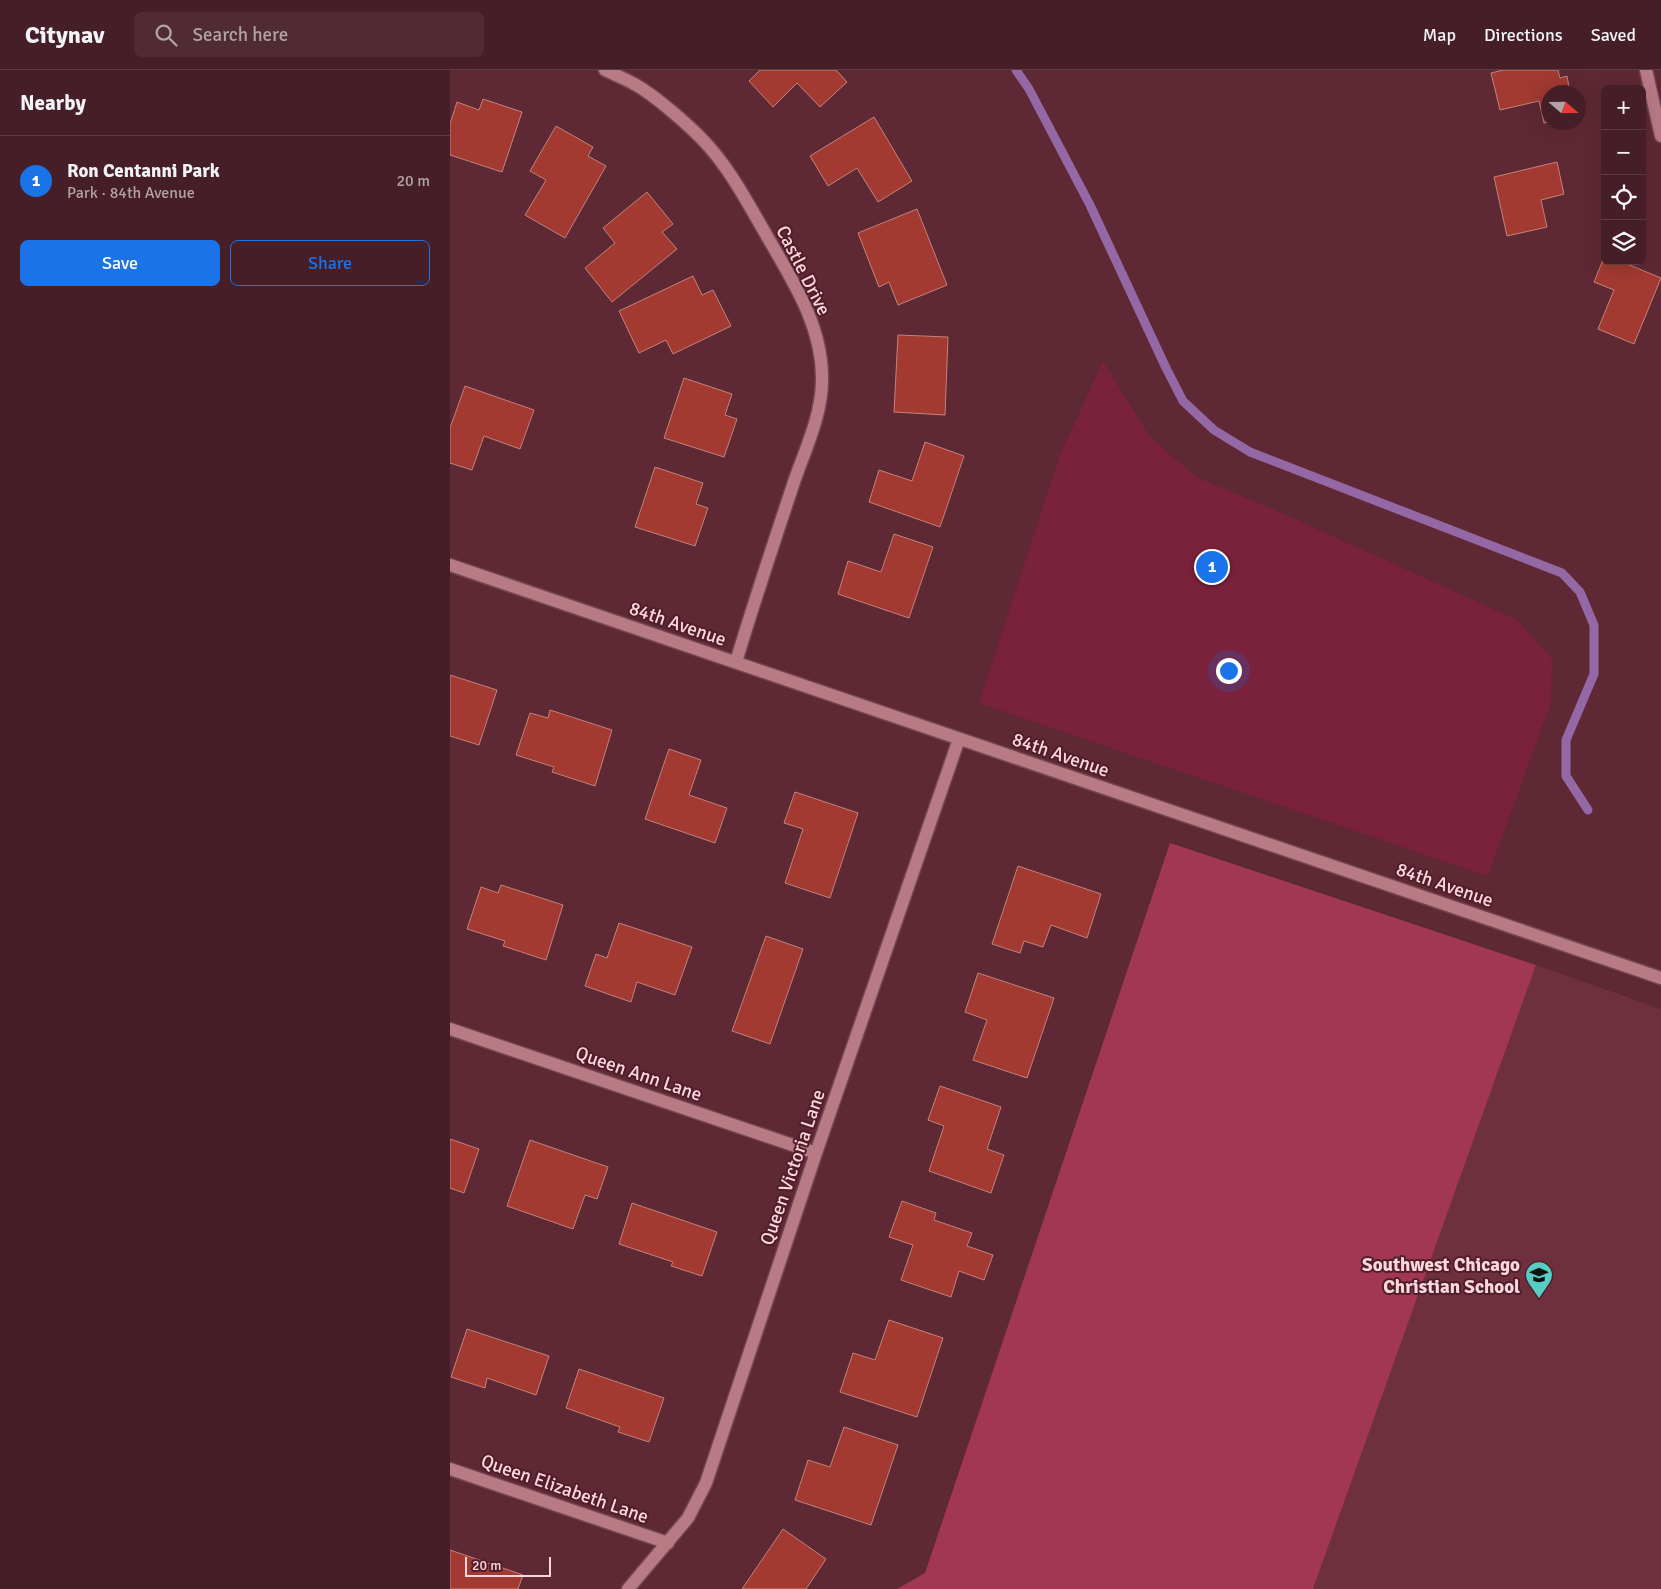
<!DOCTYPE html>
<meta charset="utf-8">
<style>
body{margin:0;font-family:Signika,sans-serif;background:#502b33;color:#f1f3f6}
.controls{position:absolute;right:15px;top:15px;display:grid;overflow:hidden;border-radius:8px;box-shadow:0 5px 20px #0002}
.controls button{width:45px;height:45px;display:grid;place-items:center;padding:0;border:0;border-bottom:1px solid #5e3c44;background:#461e27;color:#f1f3f6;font:25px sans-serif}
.compass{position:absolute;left:1091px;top:15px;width:45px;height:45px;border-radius:50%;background:#461e27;box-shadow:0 5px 20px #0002;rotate:110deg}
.scale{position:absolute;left:15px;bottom:12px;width:86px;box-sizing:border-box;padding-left:5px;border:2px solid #fad7dc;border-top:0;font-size:14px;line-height:18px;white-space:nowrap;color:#fad7dc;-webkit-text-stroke:4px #521d2a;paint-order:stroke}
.you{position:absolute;left:778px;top:600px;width:18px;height:18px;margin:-12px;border:4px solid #fff;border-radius:50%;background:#1a73e8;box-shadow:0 0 0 8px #1a73e833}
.badge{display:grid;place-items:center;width:32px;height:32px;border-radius:50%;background:#1a73e8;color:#fff;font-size:16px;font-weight:700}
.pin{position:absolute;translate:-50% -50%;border:2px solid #fff;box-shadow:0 1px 5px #0006}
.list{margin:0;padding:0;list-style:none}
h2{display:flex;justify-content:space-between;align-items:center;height:65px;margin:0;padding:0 20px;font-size:21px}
h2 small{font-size:16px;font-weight:400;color:#b0a2a7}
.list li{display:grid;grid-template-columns:32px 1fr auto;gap:15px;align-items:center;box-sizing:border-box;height:90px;padding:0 20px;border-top:1px solid #5e3c44}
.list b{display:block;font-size:19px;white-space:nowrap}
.list p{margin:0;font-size:16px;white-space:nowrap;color:#b0a2a7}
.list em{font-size:16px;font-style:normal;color:#b0a2a7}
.actions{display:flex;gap:10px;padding:15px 20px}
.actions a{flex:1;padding:11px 0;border:1px solid #1a73e8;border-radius:8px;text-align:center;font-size:18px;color:#1a73e8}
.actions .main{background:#1a73e8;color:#fff}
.icon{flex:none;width:28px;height:28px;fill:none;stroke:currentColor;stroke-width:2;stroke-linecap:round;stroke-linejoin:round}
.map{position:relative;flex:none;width:1211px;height:1519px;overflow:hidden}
header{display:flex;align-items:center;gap:30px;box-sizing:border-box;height:70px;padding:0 25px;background:#461e27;border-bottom:1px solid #5e3c44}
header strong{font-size:24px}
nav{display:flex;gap:28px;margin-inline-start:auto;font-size:18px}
.search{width:350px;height:45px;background:#502b33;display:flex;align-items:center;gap:12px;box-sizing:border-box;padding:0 18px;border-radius:8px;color:#b0a2a7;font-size:19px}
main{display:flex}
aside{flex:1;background:#461e27}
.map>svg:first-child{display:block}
.built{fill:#6e303f}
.green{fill:#7a213b}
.forest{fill:#a13754}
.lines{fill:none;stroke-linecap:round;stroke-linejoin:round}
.stream{stroke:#9468a5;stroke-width:9}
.building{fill:#a33a32;stroke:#c2837b}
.street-casing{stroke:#744652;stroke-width:15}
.street{stroke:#b87a85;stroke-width:12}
.labels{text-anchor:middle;stroke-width:4;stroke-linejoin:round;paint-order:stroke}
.street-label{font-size:19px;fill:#fad7dc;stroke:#521d2a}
.poi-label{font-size:19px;font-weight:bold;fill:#fad7dc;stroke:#521d2a;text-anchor:end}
</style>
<header>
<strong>Citynav</strong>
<div class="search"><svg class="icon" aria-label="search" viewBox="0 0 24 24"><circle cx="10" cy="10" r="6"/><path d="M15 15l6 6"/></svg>Search here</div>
<nav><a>Map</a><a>Directions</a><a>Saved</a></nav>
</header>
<main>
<aside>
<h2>Nearby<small></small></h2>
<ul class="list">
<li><span class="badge">1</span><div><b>Ron Centanni Park</b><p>Park · 84th Avenue</p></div><em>20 m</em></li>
</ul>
<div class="actions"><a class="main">Save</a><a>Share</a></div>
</aside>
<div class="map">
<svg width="1211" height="1519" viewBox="0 0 1211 1519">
<rect width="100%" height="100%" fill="#5e2834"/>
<path class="built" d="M1086,895L1211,939V1519H863Z"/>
<path class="green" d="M653,291L700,367L746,407L834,444L1067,550L1102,589L1101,633L1038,806L529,633L610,385Z"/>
<path class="forest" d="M720,773L1086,895L863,1519H447L475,1503Z"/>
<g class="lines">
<path class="stream" d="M566,0L579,19L640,135L716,298L733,331L764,360L800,382L1112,503L1130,522L1144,555V604L1116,670V706L1138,740"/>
</g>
<path class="building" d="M310,0H386L397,12L370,37L347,13L323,37L299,11Z
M1053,0H1108L1110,8L1117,6L1120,22H1098V52L1094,53L1089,31L1050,40L1041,3Z
M33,29L72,42L52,102L0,85V54L7,32L29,40Z
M424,47L462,111L428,132L407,98L378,116L360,86Z
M106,56L143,77L138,86L156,96L115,168L75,145L96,110L80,101Z
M1107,92L1114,124L1091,130L1097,157L1057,166L1044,107Z
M197,122L223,154L212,162L227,179L162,232L135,198L165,173L153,158Z
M467,139L497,215L448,235L439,212L429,217L408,163Z
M1155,185V191H1170L1211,208L1184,274L1148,259L1164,220L1144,212Z
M243,206L252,225L263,220L281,256L223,284L216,270L189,283L169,241Z
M448,265L498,267L495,345L444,342Z
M234,308L282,324L275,345L287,349L274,387L214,368Z
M15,316L84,340L70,379L34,366L22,400L0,393V358Z
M475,372L514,386L490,457L419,432L429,400L462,411Z
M205,397L253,413L246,434L258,438L245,476L185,457Z
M444,464L483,477L459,548L388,524L398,491L431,502Z
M0,605L47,620L29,675L0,666Z
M100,640L162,660L145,716L102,702L104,697L66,685L80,643L98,648Z
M219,679L251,690L239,725L277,738L265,773L195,749Z
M345,722L408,743L380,828L335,813L353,759L334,753Z
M568,796L651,824L637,868L601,855L593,877L574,871L570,883L542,874Z
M51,815L113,835L96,890L53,876L55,871L17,859L31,817L48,823Z
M169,853L242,877L225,925L187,912L181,932L135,916L146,884L157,888Z
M316,866L353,879L320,974L282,961Z
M528,903L604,928L577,1008L523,990L537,950L515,942Z
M490,1016L551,1037L537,1079L554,1085L541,1123L479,1101L494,1056L478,1050Z
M0,1069L29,1079L14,1123L0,1118Z
M80,1070L158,1097L147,1129L135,1125L123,1159L57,1136Z
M452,1131L486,1143L484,1150L522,1163L517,1176L543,1185L534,1210L509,1201L501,1227L451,1210L463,1175L439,1167Z
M182,1133L267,1162L252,1206L221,1196L223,1192L169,1174Z
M439,1250L493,1268L467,1347L390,1322L403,1283L425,1290Z
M17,1259L99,1286L86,1325L37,1308L35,1318L1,1307Z
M129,1299L214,1328L199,1372L168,1362L170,1357L116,1338Z
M394,1357L448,1375L421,1455L345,1430L358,1390L380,1397Z
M333,1459L376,1489L356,1519H292Z
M0,1480L73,1505L68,1519H0Z"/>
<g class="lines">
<g class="street-casing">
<path id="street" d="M155,0C165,5 176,9 186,15C204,25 235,52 250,67C277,94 295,128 314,161C340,207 373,254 372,310C372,345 355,380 344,412C324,472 304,532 286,592
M1196,0L1211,66
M0,495L1211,908
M0,959L366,1083
M0,1399L218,1473
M178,1519L238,1448L256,1413L366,1083L509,669"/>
</g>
<use href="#street" class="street"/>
</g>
<defs>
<g id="school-pin" transform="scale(1.4375)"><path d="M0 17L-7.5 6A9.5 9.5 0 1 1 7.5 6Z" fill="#56cec3" stroke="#521d2a"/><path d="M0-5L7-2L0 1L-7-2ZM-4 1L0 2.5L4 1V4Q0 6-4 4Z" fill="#111"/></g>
</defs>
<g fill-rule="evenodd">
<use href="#school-pin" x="1089" y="1205"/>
</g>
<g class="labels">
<g class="street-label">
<text transform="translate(354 200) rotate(63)" y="7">Castle Drive</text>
<text transform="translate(228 553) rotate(19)" y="7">84th Avenue</text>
<text transform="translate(611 684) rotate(19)" y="7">84th Avenue</text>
<text transform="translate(995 814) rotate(19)" y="7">84th Avenue</text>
<text transform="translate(189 1003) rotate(19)" y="7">Queen Ann Lane</text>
<text transform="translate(342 1097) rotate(-71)" y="7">Queen Victoria Lane</text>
<text transform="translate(115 1418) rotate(19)" y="7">Queen Elizabeth Lane</text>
</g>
<g class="poi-label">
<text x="1070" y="1201">Southwest Chicago<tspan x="1070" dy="22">Christian School</tspan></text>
</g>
</g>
</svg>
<div class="controls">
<button>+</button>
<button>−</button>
<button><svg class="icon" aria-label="locate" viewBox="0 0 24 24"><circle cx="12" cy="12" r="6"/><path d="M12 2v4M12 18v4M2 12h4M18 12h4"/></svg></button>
<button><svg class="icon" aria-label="layers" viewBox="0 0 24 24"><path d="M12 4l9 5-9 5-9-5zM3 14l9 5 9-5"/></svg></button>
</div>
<svg class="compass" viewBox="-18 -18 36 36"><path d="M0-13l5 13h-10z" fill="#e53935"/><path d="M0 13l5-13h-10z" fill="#b0a2a7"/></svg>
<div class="scale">20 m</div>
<div class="you"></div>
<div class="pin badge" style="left:762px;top:497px">1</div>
</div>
</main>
